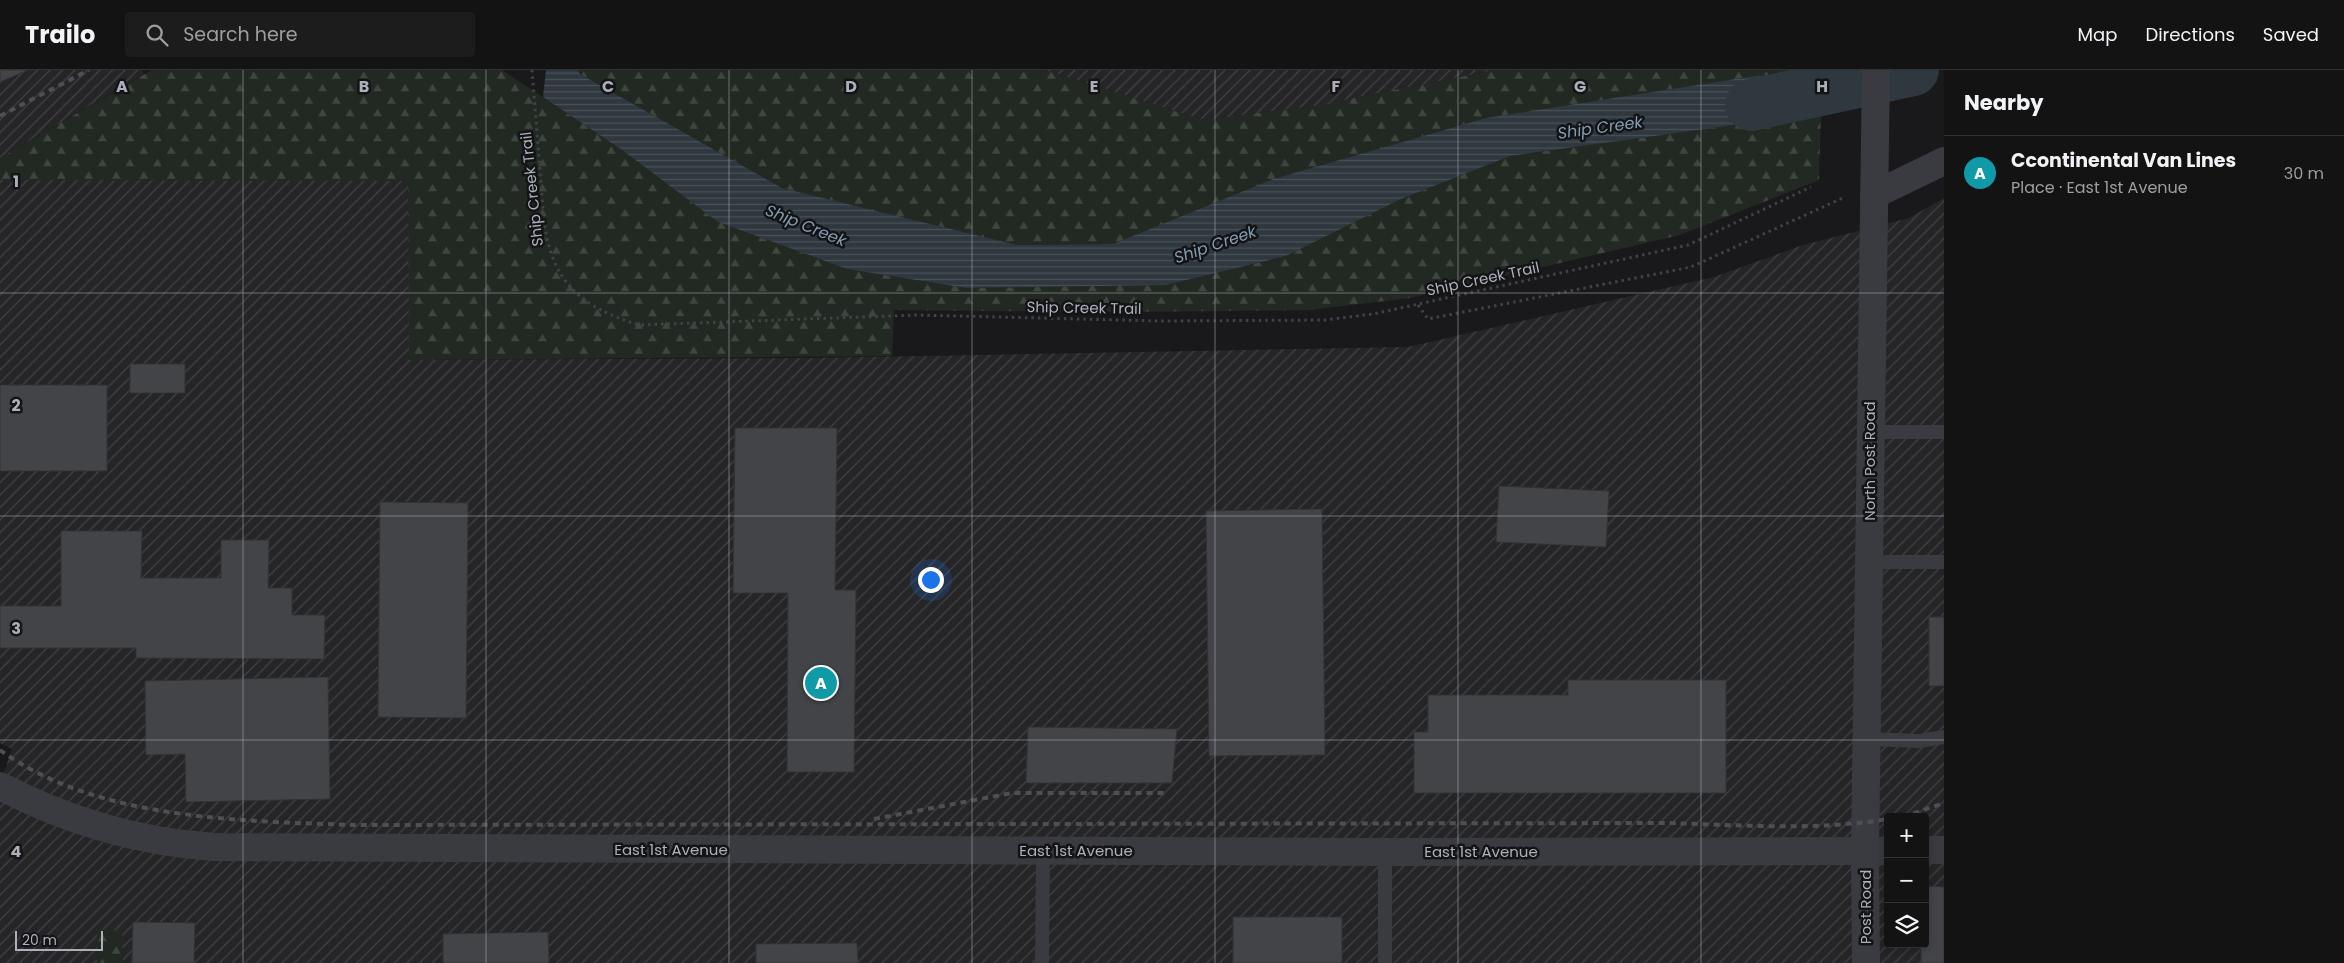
<!DOCTYPE html>
<meta charset="utf-8">
<style>
body{margin:0;font-family:Poppins,sans-serif;background:#1c1c1d;color:#f1f3f6}
.controls{position:absolute;right:15px;bottom:15px;display:grid;overflow:hidden;border-radius:5px;box-shadow:0 2px 8px #0003}
.controls button{width:45px;height:45px;display:grid;place-items:center;padding:0;border:0;border-bottom:1px solid #323234;background:#131314;color:#f1f3f6;font:25px sans-serif}
.scale{position:absolute;left:15px;bottom:12px;width:88px;box-sizing:border-box;padding-left:5px;border:2px solid #abb0ba;border-top:0;font-size:14px;line-height:18px;white-space:nowrap;color:#abb0ba;-webkit-text-stroke:4px #141416;paint-order:stroke}
.you{position:absolute;left:930px;top:509px;width:18px;height:18px;margin:-12px;border:4px solid #fff;border-radius:50%;background:#1a73e8;box-shadow:0 0 0 8px #1a73e833}
.badge{display:grid;place-items:center;width:32px;height:32px;border-radius:50%;background:#ea580c;color:#fff;font-size:16px;font-weight:700}
.pin{position:absolute;translate:-50% -50%;border:2px solid #fff;box-shadow:0 1px 5px #0006}
.list{margin:0;padding:0;list-style:none}
h2{display:flex;justify-content:space-between;align-items:center;height:65px;margin:0;padding:0 20px;font-size:21px}
h2 small{font-size:16px;font-weight:400;color:#9d9ea0}
.list li{display:grid;grid-template-columns:32px 1fr auto;gap:15px;align-items:center;box-sizing:border-box;height:75px;padding:0 20px;border-top:1px solid #323234}
.list b{display:block;font-size:19px;white-space:nowrap}
.list p{margin:0;font-size:16px;white-space:nowrap;color:#9d9ea0}
.list em{font-size:16px;font-style:normal;color:#9d9ea0}
.icon{flex:none;width:28px;height:28px;fill:none;stroke:currentColor;stroke-width:2;stroke-linecap:round;stroke-linejoin:round}
.map{position:relative;flex:none;width:1944px;height:893px;overflow:hidden}
header{display:flex;align-items:center;gap:30px;box-sizing:border-box;height:70px;padding:0 25px;background:#131314;border-bottom:1px solid #323234}
header strong{font-size:24px}
nav{display:flex;gap:28px;margin-inline-start:auto;font-size:18px}
.search{width:350px;height:45px;background:#1c1c1d;display:flex;align-items:center;gap:12px;box-sizing:border-box;padding:0 18px;border-radius:5px;color:#9d9ea0;font-size:19px}
main{display:flex}
aside{flex:1;background:#131314}
.map>svg:first-child{display:block}
.industrial{fill:url(#industrial-furrows);fill-rule:evenodd}
.forest{fill:url(#forest-firs)}
.water{fill:url(#water-rules)}
.lines{fill:none;stroke-linecap:round;stroke-linejoin:round}
.river{stroke:#2f383f;stroke-width:52}
.building{fill:#434448;stroke:#333337}
.path{stroke:#404247;stroke-width:3;stroke-dasharray:2.5 4;stroke-linecap:butt}
.service{stroke:#3a3b40;stroke-width:14}
.minor{stroke:#3a3b40;stroke-width:28}
.tertiary{stroke:#3a3b40;stroke-width:28}
.rail{stroke:#4d4f55;stroke-width:4;stroke-dasharray:6 5;stroke-linecap:butt}
.grid{fill:none;stroke:#abb0ba;stroke-width:1;stroke-opacity:0.55}
.labels{text-anchor:middle;stroke-width:5;stroke-linejoin:round;paint-order:stroke}
.street-label{font-size:15px;fill:#abb0ba;stroke:#141416}
.water-label{font-size:16px;font-style:italic;fill:#839db4;stroke:#141416}
.grid-label{font-size:16px;text-anchor:middle;font-weight:bold;fill:#abb0ba;stroke:#141416;stroke-width:5;stroke-linejoin:round;paint-order:stroke}
</style>
<header>
<strong>Trailo</strong>
<div class="search"><svg class="icon" aria-label="search" viewBox="0 0 24 24"><circle cx="10" cy="10" r="6"/><path d="M15 15l6 6"/></svg>Search here</div>
<nav><a>Map</a><a>Directions</a><a>Saved</a></nav>
</header>
<main>
<div class="map">
<svg width="1944" height="893" viewBox="0 0 1944 893">
<defs>
<pattern id="industrial-furrows" width="10" height="10" patternUnits="userSpaceOnUse" patternTransform="scale(1.25)"><rect width="10" height="10" fill="#252528"/><path d="M-1 1l2-2M0 10L10 0M9 11l2-2" fill="none" stroke="#424245"/></pattern>
<pattern id="forest-firs" width="22" height="20" patternUnits="userSpaceOnUse" patternTransform="scale(1.25)"><rect width="22" height="20" fill="#212922"/><path d="M5 1l3.5 6h-7zM16 11l3.5 6h-7z" fill="#3f4640"/></pattern>
<pattern id="water-rules" width="6" height="5" patternUnits="userSpaceOnUse" patternTransform="scale(1.25)"><rect width="6" height="5" fill="#2f383f"/><path d="M0 2.5h6" fill="none" stroke="#4a5259"/></pattern>
</defs>
<rect width="100%" height="100%" fill="#19191b"/>
<path class="industrial" d="M0,0H142L144,4L0,88Z
M1044,0H1495L1314,36L1203,50Z
M0,110H409V290L811,288L1408,277L1714,207L1803,175L1909,148L1944,128V893H0V714L12,679L0,673ZM1888,747H1925V874H1888Z"/>
<path class="forest" d="M152,0H502L622,80L718,152L847,199L966,218L1166,215L1286,186L1401,129L1510,86L1821,43L1819,110L1680,165L1410,228L1310,240L1114,242L894,240L892,286L409,290L408,111L0,110V88Z
M577,0H1044L1203,50L1314,36L1495,0H1820V3L1755,6L1486,48L1273,109L1113,174L1016,175L782,118L580,4Z
M97,859L122,861L123,893H97Z"/>
<path class="water" d="M546,0H577L580,4L782,118L1017,175L1113,174L1273,109L1486,48L1755,6L1820,3L1821,43L1510,86L1401,129L1286,186L1166,215L966,218L847,199L718,152L622,80L543,27Z"/>
<g class="lines">
<path class="river" d="M1751,35L1913,0"/>
</g>
<path class="building" d="M0,0H28L0,12Z
M130,294H185V323H130Z
M0,315H107V401H0Z
M735,358H837L835,520H856L854,702H787L788,523H733Z
M1499,416L1609,421L1606,477L1496,472Z
M380,432L468,433L466,648L378,647Z
M1322,439L1325,685L1209,686L1206,441Z
M61,461H142L141,508H221V470H269L268,518H292V545H325L324,589L136,588V578H0V536H61Z
M1929,547H1944V616H1929Z
M328,607L330,729L186,732L185,684L146,685L145,611Z
M1568,610H1726V723H1414V662H1428V625H1568Z
M1028,657L1177,659L1172,713H1026Z
M1925,816L1944,817V893H1921V874H1925Z
M1233,847H1342V893H1233Z
M133,852L195,853L194,893H132Z
M548,862L549,893H443V864Z
M857,873L858,893H756V874Z"/>
<g class="lines">
<path class="path" d="M532,0L544,151C552,213 581,237 639,255L918,245L1161,251L1325,250L1373,244L1688,175L1811,117
M1418,235L1428,249L1691,197L1845,127"/>
<path class="service" d="M1870,362H1944
M1870,492H1944
M1867,669L1920,671L1944,667
M1042,893L1043,781
M1385,893V782"/>
<path class="minor" d="M1874,125L1944,91
M0,716C67,751 138,772 214,777L1385,782L1888,781
M1925,780H1944"/>
<path class="tertiary" d="M1866,893L1865,781L1876,0"/>
<path class="rail" d="M0,46L89,0
M0,680C96,750 241,751 354,755L1668,753C1740,755 1816,761 1888,749
M1903,747L1944,733
M874,749L1012,723H1164"/>
</g>
<path class="grid" d="M243,0V893M486,0V893M729,0V893M972,0V893M1215,0V893M1458,0V893M1701,0V893M0,223H1944M0,446H1944M0,670H1944"/>
<g class="labels">
<g class="street-label">
<text transform="translate(532 119) rotate(-96)" y="5">Ship Creek Trail</text>
<text transform="translate(1483 209) rotate(-12)" y="5">Ship Creek Trail</text>
<text transform="translate(1084 238) rotate(1)" y="5">Ship Creek Trail</text>
<text transform="translate(1870 391) rotate(-90)" y="5">North Post Road</text>
<text x="671" y="785">East 1st Avenue</text>
<text x="1076" y="786">East 1st Avenue</text>
<text x="1481" y="787">East 1st Avenue</text>
<text transform="translate(1866 837) rotate(-90)" y="5">Post Road</text>
</g>
<g class="water-label">
<text transform="translate(1600 57) rotate(-8)" y="6">Ship Creek</text>
<text transform="translate(806 155) rotate(22)" y="6">Ship Creek</text>
<text transform="translate(1215 174) rotate(-19)" y="6">Ship Creek</text>
</g>
</g>
<g class="grid-label">
<text x="122" y="22">A</text>
<text x="364" y="22">B</text>
<text x="608" y="22">C</text>
<text x="851" y="22">D</text>
<text x="1094" y="22">E</text>
<text x="1336" y="22">F</text>
<text x="1580" y="22">G</text>
<text x="1822" y="22">H</text>
<text x="16" y="117">1</text>
<text x="16" y="341">2</text>
<text x="16" y="564">3</text>
<text x="16" y="787">4</text>
</g>
</svg>
<div class="controls">
<button>+</button>
<button>−</button>
<button><svg class="icon" aria-label="layers" viewBox="0 0 24 24"><path d="M12 4l9 5-9 5-9-5zM3 14l9 5 9-5"/></svg></button>
</div>
<div class="scale">20 m</div>
<div class="you"></div>
<div class="pin badge" style="left:821px;top:613px;background:#0f9aa8">A</div>
</div>
<aside>
<h2>Nearby<small></small></h2>
<ul class="list">
<li><span class="badge" style="background:#0f9aa8">A</span><div><b>Ccontinental Van Lines</b><p>Place · East 1st Avenue</p></div><em>30 m</em></li>
</ul>
</aside>
</main>
